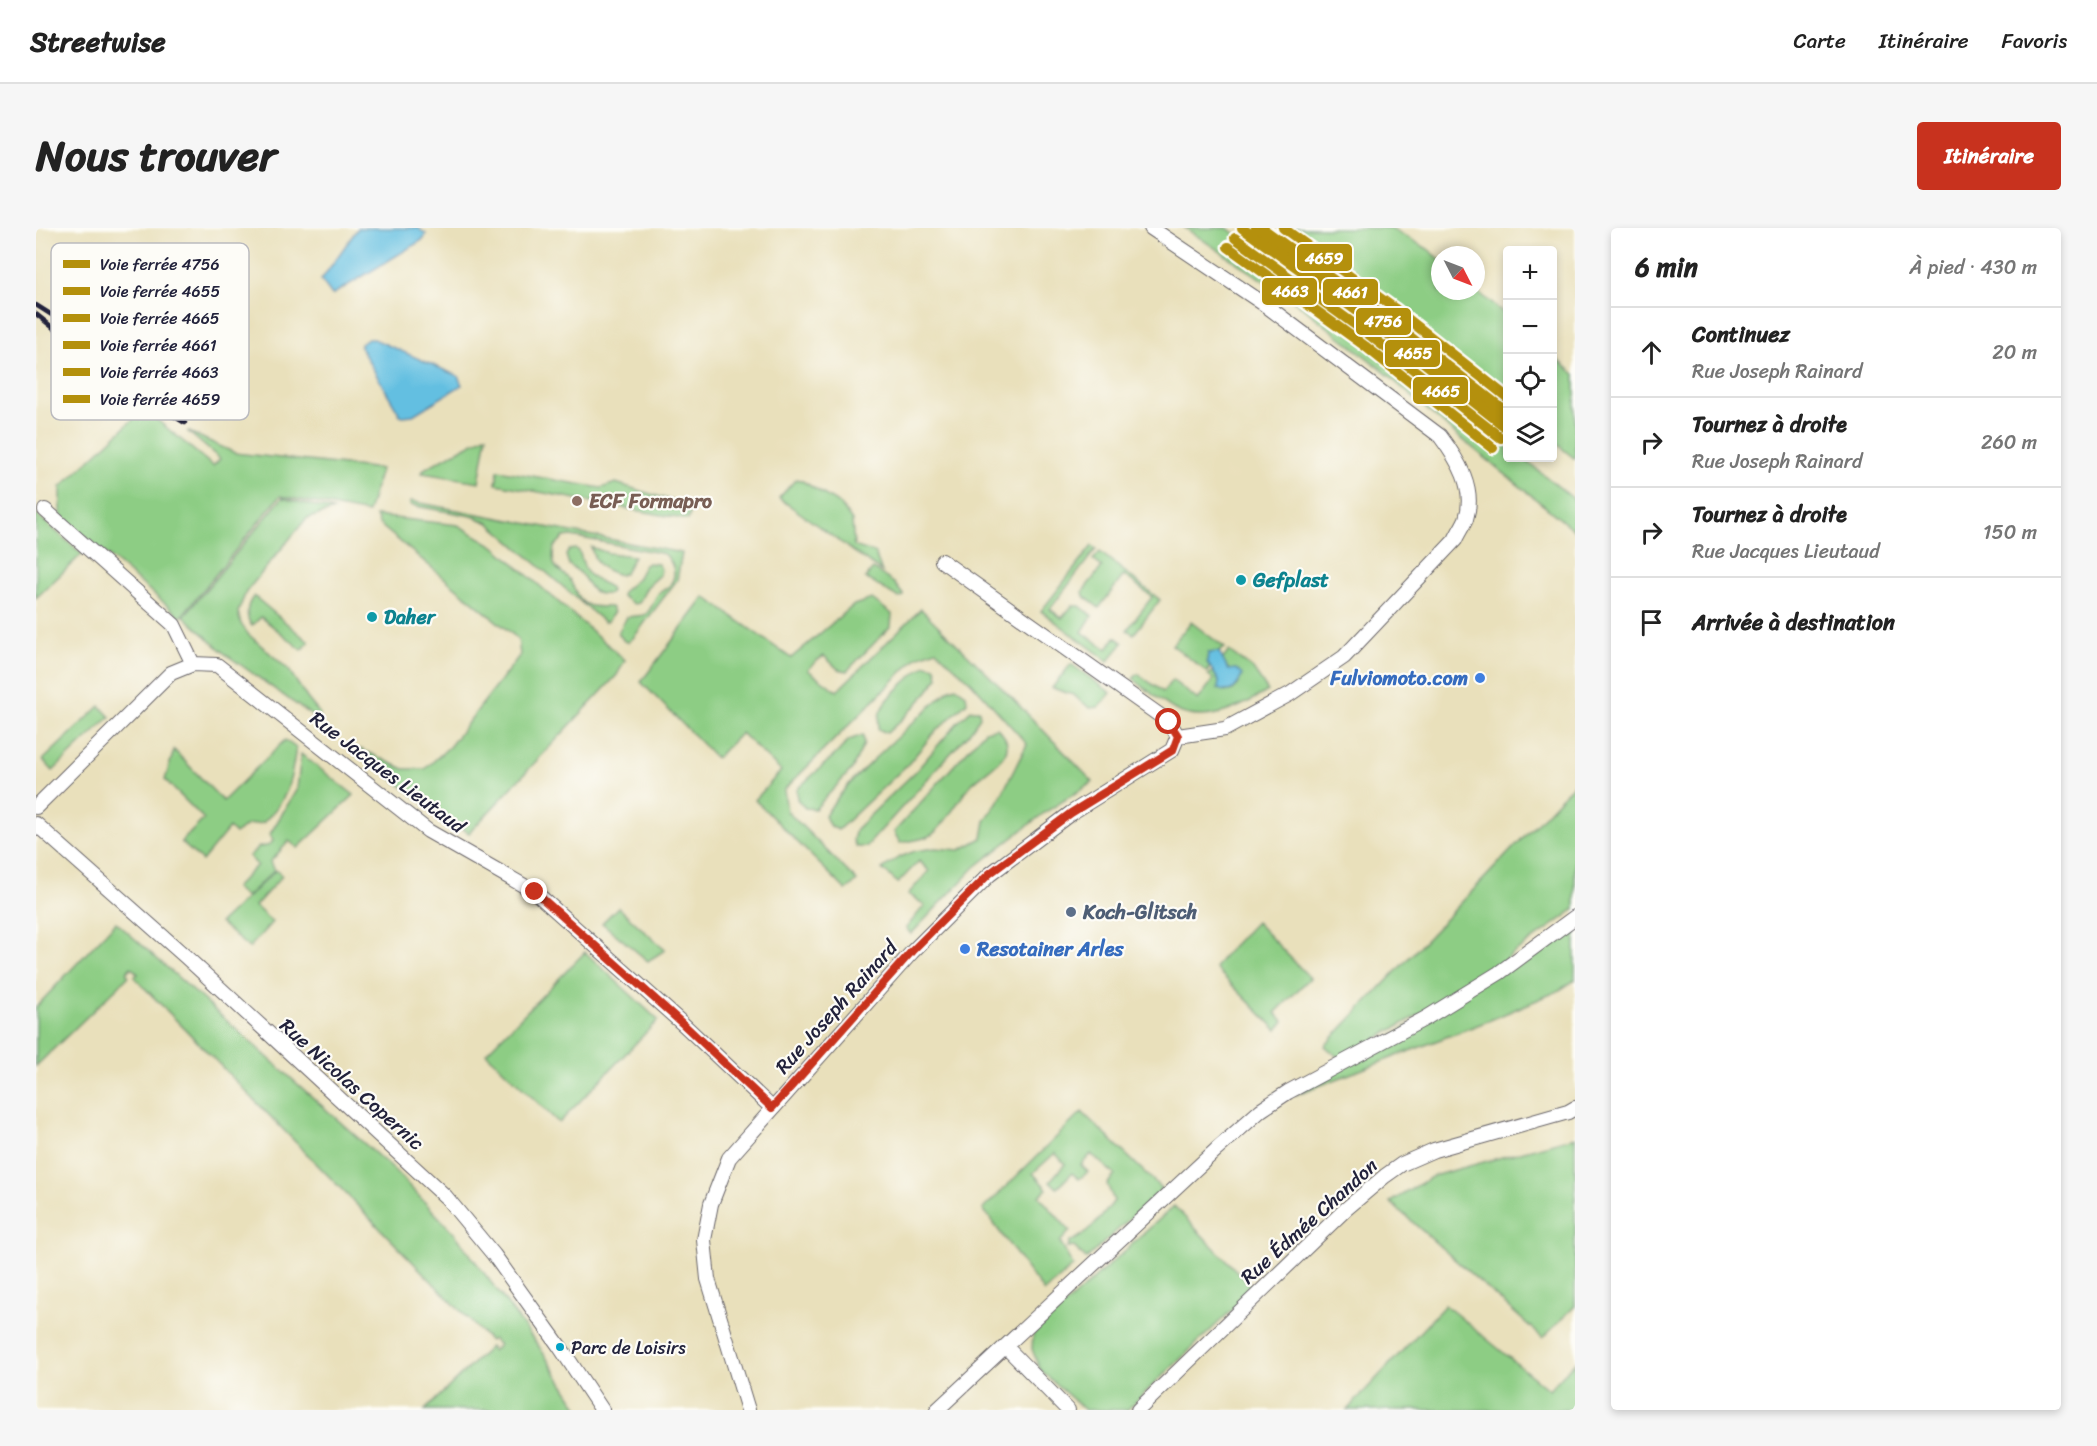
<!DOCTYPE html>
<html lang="fr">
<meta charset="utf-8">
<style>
body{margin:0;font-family:Sriracha,sans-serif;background:#f6f6f6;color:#222}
.controls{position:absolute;right:18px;top:18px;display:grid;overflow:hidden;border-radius:6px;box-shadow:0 3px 9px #0003}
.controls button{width:54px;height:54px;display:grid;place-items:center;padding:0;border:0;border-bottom:2px solid #e0e0e0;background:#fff;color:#222;font:30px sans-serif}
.compass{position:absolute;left:1395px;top:18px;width:54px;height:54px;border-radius:50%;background:#fff;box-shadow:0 3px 9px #0003;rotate:132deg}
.stop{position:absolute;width:18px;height:18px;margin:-14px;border:4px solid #c8321e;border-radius:50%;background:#fff}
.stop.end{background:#c8321e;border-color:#fff;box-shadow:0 2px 6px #0008}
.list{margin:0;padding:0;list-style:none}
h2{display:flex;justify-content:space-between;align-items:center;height:78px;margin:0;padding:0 24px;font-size:26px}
h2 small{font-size:20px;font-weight:400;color:#767676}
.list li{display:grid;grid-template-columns:39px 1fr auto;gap:18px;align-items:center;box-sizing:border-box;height:90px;padding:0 24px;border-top:2px solid #e0e0e0}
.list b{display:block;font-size:22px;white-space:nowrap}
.list p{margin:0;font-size:20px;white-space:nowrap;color:#767676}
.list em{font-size:20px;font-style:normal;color:#767676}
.icon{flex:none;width:33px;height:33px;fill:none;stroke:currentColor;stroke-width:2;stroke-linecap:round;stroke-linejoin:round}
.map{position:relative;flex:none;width:1539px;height:1182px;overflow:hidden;border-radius:6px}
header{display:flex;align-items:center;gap:36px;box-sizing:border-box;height:84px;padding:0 30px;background:#fff;border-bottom:2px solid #e0e0e0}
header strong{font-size:28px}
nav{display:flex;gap:33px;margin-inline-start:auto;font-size:21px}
.intro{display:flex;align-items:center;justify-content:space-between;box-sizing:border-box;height:144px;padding:0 36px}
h1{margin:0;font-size:42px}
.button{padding:15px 27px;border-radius:6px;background:#c8321e;color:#fff;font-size:21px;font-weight:700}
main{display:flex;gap:36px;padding:0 36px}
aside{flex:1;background:#fff;border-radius:6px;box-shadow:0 3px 9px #0003}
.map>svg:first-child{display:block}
.green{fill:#8dcd84;stroke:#587860;stroke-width:1.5}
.water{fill:#63bfe1;stroke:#42708e;stroke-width:1.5}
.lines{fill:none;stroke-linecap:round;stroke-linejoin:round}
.minor-casing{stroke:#686468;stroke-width:16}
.minor{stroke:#fff;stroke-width:14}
.rail{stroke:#22223b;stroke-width:4.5}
.rail-1-casing{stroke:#fdfcf7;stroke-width:15}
.rail-2-casing{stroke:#fdfcf7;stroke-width:15}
.rail-3-casing{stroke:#fdfcf7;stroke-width:15}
.rail-4-casing{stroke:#fdfcf7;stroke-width:15}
.rail-5-casing{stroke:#fdfcf7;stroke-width:15}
.rail-6-casing{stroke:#fdfcf7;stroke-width:15}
.rail-1{stroke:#b4900c;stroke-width:10}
.rail-2{stroke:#b4900c;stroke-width:10}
.rail-3{stroke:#b4900c;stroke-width:10}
.rail-4{stroke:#b4900c;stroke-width:10}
.rail-5{stroke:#b4900c;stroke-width:10}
.rail-6{stroke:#b4900c;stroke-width:10}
.route{stroke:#c8321e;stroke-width:8}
.education-dot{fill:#8d6e63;stroke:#fdfcf7;stroke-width:2}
.culture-dot{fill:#0f9aa8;stroke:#fdfcf7;stroke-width:2}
.shop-dot{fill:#3f7fe0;stroke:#fdfcf7;stroke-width:2}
.service-dot{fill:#5c6f8a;stroke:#fdfcf7;stroke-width:2}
.bus-dot{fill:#02a2c7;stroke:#fdfcf7;stroke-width:2}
.labels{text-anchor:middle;stroke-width:4.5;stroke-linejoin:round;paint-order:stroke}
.bus-label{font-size:18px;fill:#22223b;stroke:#fdfcf7;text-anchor:start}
.education-label{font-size:20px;font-weight:bold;fill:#785e54;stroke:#fdfcf7;text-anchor:start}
.culture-label{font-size:20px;font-weight:bold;fill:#0d838f;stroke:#fdfcf7;text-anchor:start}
.shop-label{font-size:20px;font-weight:bold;fill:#366cbe;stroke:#fdfcf7;text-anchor:end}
.street-label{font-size:20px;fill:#22223b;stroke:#fdfcf7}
.service-label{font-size:20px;font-weight:bold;fill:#4e5e75;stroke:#fdfcf7;text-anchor:start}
.key{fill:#fdfcf7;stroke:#bbbbbf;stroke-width:1.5}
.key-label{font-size:16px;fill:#22223b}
.line-badge{stroke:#fdfcf7;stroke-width:2}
.badge-label{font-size:16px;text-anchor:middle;font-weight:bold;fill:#fff}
</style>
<header>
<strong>Streetwise</strong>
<nav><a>Carte</a><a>Itinéraire</a><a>Favoris</a></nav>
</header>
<div class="intro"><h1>Nous trouver</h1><a class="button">Itinéraire</a></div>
<main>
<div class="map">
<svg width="1539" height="1182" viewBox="0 0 1539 1182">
<rect width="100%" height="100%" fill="#fdfcf7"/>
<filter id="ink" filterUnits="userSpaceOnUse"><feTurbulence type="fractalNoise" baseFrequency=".0167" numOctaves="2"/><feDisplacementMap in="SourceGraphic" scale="12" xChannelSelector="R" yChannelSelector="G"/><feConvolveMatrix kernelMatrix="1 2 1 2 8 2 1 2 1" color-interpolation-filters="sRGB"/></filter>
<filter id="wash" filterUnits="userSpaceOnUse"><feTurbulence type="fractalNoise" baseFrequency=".008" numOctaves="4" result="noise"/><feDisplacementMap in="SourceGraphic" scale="24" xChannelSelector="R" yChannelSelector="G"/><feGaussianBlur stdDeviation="1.35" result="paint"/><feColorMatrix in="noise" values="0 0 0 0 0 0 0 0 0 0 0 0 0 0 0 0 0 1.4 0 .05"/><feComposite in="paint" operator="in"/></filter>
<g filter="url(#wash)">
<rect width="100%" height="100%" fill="#e9e0bb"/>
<path class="green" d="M1149,0H1191L1294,72L1471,217L1472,230H1487L1539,272V303L1405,194L1345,141L1261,75Z
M1246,0H1355L1392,21L1404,31V63L1440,62L1471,88V178L1322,55Z
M1516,127L1539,146V231L1517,213Z
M108,181L177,238L184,231L151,203L199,225L345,241L332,285L244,268L145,389L25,288V259Z
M451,207L443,254L386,245L388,241Z
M462,242L565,260L580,255L656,279L652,292L460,256Z
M760,251L765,252L805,277L816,293L818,318L839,325L846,344L743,270Z
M246,270L297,282L270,291L210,364L202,384L205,396L212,406L253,442L271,470L284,486L282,492L188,425L148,388Z
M374,273L646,325L641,352L598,409L593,414L588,413L582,405L591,389L609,387C616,381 617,373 622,366C625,362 631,361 634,357C642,346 637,335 629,326L535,308L528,309L518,319C517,325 516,332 519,338C522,343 529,346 533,351C539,360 541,373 552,377C558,380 568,378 575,379L578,384L572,393L568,394L453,295L436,288L374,277Z
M0,286L46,326L0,370Z
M340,288L422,297L458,318L589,432L581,447L433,605L408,590L321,524L324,521L368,541H389L414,518L484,427L482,411L343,296Z
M1056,318L1060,321L1014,381L1026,390L1036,378H1044L1056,388L1046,404L1071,421L1079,409L1087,415L1072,433L1005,383Z
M555,319L572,325L598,328L589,345L584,347C567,342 559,337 555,319Z
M540,321L543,323L549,341L553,347L573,359L575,363L572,366C555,368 554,357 545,346C542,342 537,340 533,337L530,327L533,322Z
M1064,324L1124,372L1098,406L1091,402L1116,369L1088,347L1063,380L1048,368L1047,363L1066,339L1057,332Z
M612,335L622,336L625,341L624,347L611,359L603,375L598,376L586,368V364L601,351L608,338Z
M837,341L858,355L868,368L863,370L829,350Z
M218,368L273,414L266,422L225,389L216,398C209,389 210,377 218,368Z
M669,369L755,430L818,377L836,371L856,386L855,398L811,443L802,441L788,428L780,433L772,442L801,463L885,381L977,471L1057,554L1008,585L939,639L875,706L870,700L889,677L872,666L893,643L883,633L862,655L846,641L862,630L879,623L899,620L924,622L946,610L949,593L964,570L991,516L935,454L900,422L881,429L748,562L751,583L821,653L810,662L719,572L745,543L705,505L680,530L605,454Z
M1155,394L1189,420L1183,424L1172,425L1171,434L1174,439L1171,444L1136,417Z
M1193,423L1217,441L1232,463C1205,479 1170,498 1139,482C1124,474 1111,461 1097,451L1102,446L1127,464L1136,452L1162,472L1177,452L1172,447L1177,443L1189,464L1197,462L1203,456L1186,432Z
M1035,436L1075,465L1063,479L1054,480L1037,467L1016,460Z
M890,437L900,439L902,449C888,471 871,487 851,505L842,501C842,494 842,488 845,482C851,469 878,445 890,437Z
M920,459L930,466L931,474L897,506L873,535L802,602L793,597L789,588C802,566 820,549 838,531C863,507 888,484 914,461Z
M64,478L74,489L17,543L7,532Z
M935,482H943L944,489L933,505L830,619H820L817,612L820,601L880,543L922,494Z
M961,500C991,527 946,542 933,559C923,571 908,599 895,607C887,612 873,613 864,615L858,604L949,503Z
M827,507L828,516L816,541L779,581L769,580L761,571V561L801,525L813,512Z
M249,512L260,520C254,556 254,568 227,595L211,597L199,606L193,600L166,633L145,614L168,591L129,552L138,522L187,573Z
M265,526L318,567L262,620L253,613L234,634L238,643L210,669L199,660L221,637L213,628L223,619L231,618L237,613L234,606L261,561Z
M1539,555V681L1459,739L1395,780L1304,831L1289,818Z
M240,642L246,648L219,678L236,694L213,720L184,695Z
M582,679L629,722L612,733L566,695Z
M80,694L358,942L419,1006L504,1120L544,1182H389L454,1119L457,1123L463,1117L457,1111L454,1113L98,749L102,746L95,739L90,745L93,748L0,838V779Z
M1220,694L1274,750L1239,785L1248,793L1241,802L1179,740L1190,725Z
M1539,696V752L1522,763L1452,793L1259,867Z
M549,724L622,792L523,895L450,825Z
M1046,884L1126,961L1050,1031L1038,1019L1032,1020L1034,1014C1054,1005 1065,990 1078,973L1071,956L1079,947L1055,926L1045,937L1052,944L1043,951L1036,945L1021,960L1014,953L1029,936L1019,925L997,945L1011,961L1003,968L1034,1003L1024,1014L1037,1038L1008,1064L947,981Z
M1539,909V1078L1507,1110L1354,974L1397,948Z
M1138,978L1218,1061L1091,1182H1049L1004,1142L996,1121L997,1106Z
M1409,1077L1513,1162L1539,1134V1182H1311Z"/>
<path class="water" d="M322,0H382L390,6L388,11L296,67L285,52Z
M332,111H338L422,148L426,157L377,187L367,188L364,187L324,119L325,116Z
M1183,424L1192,442L1200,441L1206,447C1202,459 1195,467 1182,461L1183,453L1171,434L1172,425Z"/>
</g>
<g filter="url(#ink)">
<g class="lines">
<g class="minor-casing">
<path id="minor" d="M1115,0L1228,76L1404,208C1422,232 1440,260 1430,291C1427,298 1422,305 1419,312L1308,429L1254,466L1189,501L1142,508
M9,282L138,397L157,436
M906,333L1133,494L1142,508
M0,579L135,445L157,436L181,437L392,603L499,664L647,796L736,880
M0,596L150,729L410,969L458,1027L524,1119L566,1182
M970,1119L1032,1182
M712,1182L672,1051L668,1012L675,976L693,930L876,724L953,647L1035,585L1136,522L1142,508
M901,1182L1180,922L1225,882L1252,864L1390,790L1463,745L1539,689
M1102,1182L1310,981L1349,948L1366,936L1398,922L1532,884L1539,880"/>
</g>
<use href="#minor" class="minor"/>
<path class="rail" d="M0,77L19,89
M0,86L92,160L149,195"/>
<g class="rail-1-casing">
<path id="rail-1" d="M1220,0L1347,93L1472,190"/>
</g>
<g class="rail-2-casing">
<path id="rail-2" d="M1206,0L1343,99L1472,201"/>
</g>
<g class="rail-3-casing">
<path id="rail-3" d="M1199,10L1336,109L1465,210"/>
</g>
<g class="rail-4-casing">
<path id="rail-4" d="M1226,0L1350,90L1472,185"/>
</g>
<g class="rail-5-casing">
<path id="rail-5" d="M1192,19L1329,118L1457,220"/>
</g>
<g class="rail-6-casing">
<path id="rail-6" d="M1247,0L1358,80L1472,170"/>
</g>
<use href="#rail-1" class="rail-1"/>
<use href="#rail-2" class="rail-2"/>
<use href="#rail-3" class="rail-3"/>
<use href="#rail-4" class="rail-4"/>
<use href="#rail-5" class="rail-5"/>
<use href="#rail-6" class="rail-6"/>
</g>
</g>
<g class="lines" filter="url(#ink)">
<path class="route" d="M499,664L647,796L736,880L876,723L953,646L1035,585L1137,522L1142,508L1133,494"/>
</g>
<circle class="education-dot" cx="541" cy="273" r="6"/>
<g class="culture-dot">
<circle cx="1205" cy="352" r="6"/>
<circle cx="336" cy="389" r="6"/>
</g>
<g class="shop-dot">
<circle cx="1444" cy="450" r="6"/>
<circle cx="929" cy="721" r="6"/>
</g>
<circle class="service-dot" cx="1035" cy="684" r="6"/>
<circle class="bus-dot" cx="524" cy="1119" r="5"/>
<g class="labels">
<g class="bus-label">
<text x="535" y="1126">Parc de Loisirs</text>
</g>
<g class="education-label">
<text x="553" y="280">ECF Formapro</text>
</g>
<g class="culture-label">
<text x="1217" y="359">Gefplast</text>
<text x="348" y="396">Daher</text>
</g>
<g class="shop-label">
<text x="1432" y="457">Fulviomoto.com</text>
<text x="941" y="728" text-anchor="start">Resotainer Arles</text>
</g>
<g class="street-label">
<text transform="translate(352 544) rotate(37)" y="7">Rue Jacques Lieutaud</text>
<text transform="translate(800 779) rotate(-48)" y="7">Rue Joseph Rainard</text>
<text transform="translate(316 856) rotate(42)" y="7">Rue Nicolas Copernic</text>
<text transform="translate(1273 993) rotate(-42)" y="7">Rue Édmée Chandon</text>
</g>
<g class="service-label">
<text x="1047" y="691">Koch-Glitsch</text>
</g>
</g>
<rect x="15" y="15" width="198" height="177" rx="9" class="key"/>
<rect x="27" y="32" width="27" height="8" fill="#b4900c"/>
<rect x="27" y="59" width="27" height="8" fill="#b4900c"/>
<rect x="27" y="86" width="27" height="8" fill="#b4900c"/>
<rect x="27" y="113" width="27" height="8" fill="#b4900c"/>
<rect x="27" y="140" width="27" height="8" fill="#b4900c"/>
<rect x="27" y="167" width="27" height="8" fill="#b4900c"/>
<g class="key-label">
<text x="64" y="42">Voie ferrée 4756</text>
<text x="64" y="69">Voie ferrée 4655</text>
<text x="64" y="96">Voie ferrée 4665</text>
<text x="64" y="123">Voie ferrée 4661</text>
<text x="64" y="150">Voie ferrée 4663</text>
<text x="64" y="177">Voie ferrée 4659</text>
</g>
<g class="line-badge">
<rect x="1260" y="15" width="57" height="29" rx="6" fill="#b4900c"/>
<rect x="1225" y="49" width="57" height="29" rx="6" fill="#b4900c"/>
<rect x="1286" y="50" width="57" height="28" rx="6" fill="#b4900c"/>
<rect x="1319" y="79" width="57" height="29" rx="6" fill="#b4900c"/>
<rect x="1348" y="111" width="57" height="29" rx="6" fill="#b4900c"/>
<rect x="1376" y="148" width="57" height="29" rx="6" fill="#b4900c"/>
</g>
<g class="badge-label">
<text x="1288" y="36">4659</text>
<text x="1254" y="69">4663</text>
<text x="1314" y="70">4661</text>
<text x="1347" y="99">4756</text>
<text x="1377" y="131">4655</text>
<text x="1405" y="169">4665</text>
</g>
</svg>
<div class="controls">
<button>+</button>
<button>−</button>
<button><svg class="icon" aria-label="locate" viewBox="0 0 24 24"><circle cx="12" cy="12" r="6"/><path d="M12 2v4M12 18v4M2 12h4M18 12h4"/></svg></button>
<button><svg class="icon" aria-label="layers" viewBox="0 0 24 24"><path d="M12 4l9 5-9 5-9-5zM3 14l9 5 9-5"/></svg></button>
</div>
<svg class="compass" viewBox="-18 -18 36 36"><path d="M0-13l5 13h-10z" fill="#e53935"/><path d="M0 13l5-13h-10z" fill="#767676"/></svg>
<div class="stop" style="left:1133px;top:494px"></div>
<div class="stop end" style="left:499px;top:664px"></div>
</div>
<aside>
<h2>6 min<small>À pied · 430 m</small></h2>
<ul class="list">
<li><svg class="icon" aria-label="ahead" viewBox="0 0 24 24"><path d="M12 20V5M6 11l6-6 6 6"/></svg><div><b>Continuez</b><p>Rue Joseph Rainard</p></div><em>20 m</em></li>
<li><svg class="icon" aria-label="right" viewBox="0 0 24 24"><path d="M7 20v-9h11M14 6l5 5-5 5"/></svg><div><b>Tournez à droite</b><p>Rue Joseph Rainard</p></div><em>260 m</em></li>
<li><svg class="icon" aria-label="right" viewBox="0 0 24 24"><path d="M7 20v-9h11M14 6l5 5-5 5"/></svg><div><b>Tournez à droite</b><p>Rue Jacques Lieutaud</p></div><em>150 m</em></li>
<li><svg class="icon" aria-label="arrive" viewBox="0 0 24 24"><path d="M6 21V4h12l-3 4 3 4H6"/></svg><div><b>Arrivée à destination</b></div></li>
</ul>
</aside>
</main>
